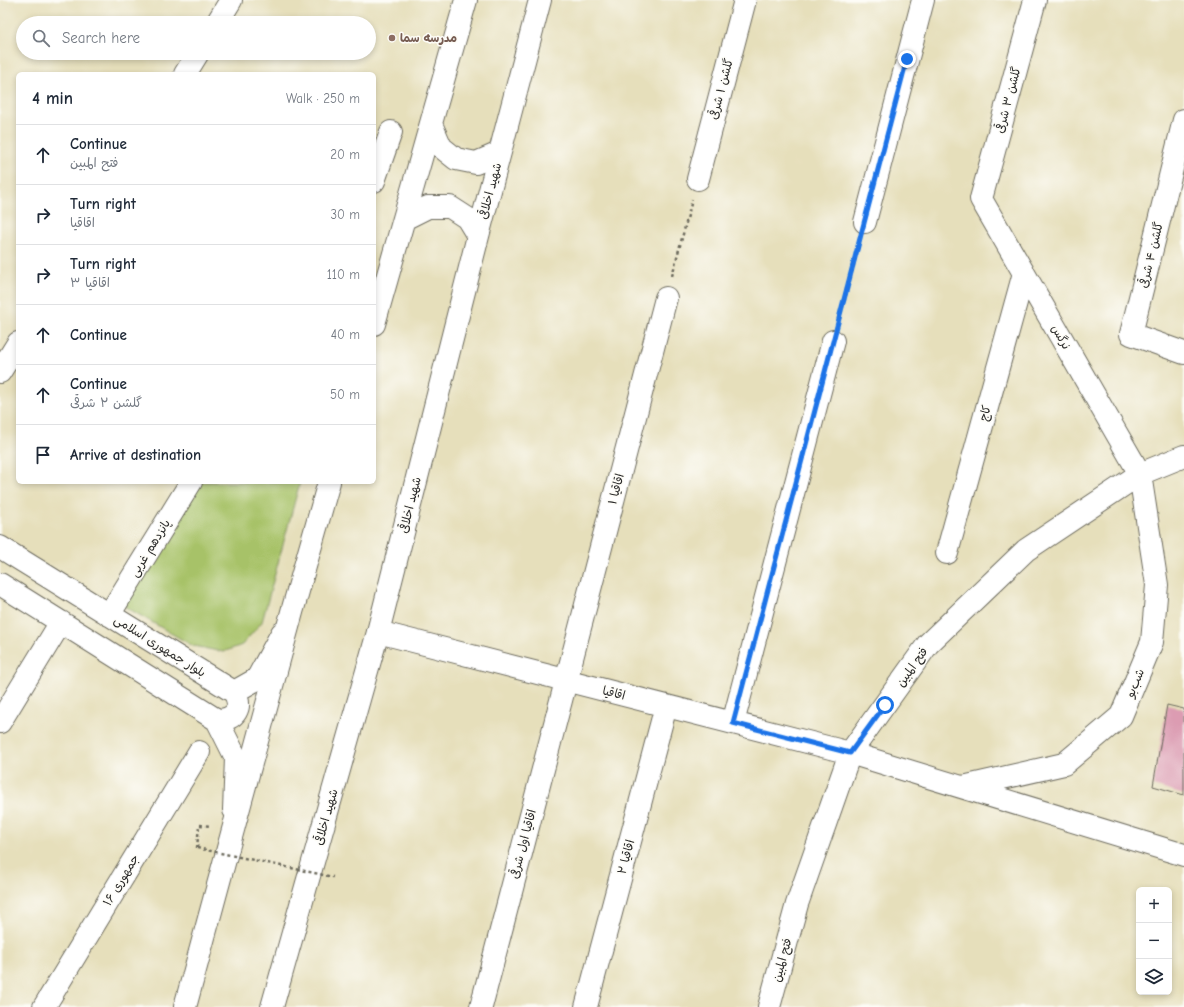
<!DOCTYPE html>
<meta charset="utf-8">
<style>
body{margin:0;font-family:"Comic Neue","Playpen Sans Arabic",sans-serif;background:#f2f2f3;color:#1f2937}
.controls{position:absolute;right:12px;bottom:12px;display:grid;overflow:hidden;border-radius:6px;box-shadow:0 2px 6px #0003}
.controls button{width:36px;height:36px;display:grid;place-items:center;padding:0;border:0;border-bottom:1px solid #e0e1e3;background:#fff;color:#1f2937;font:20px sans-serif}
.stop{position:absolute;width:12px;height:12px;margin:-9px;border:3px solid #1a73e8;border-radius:50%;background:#fff}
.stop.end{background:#1a73e8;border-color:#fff;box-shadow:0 1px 4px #0008}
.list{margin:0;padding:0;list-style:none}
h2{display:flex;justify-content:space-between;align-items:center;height:52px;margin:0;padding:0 16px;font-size:17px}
h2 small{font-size:13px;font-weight:400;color:#747a83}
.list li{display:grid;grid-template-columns:26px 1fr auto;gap:12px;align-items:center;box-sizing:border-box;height:60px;padding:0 16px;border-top:1px solid #e0e1e3}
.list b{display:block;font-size:15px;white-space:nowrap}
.list p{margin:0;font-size:13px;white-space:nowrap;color:#747a83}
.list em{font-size:13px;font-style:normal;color:#747a83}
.icon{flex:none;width:22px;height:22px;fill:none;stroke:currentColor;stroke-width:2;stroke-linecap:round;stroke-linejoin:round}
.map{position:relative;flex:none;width:1184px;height:1007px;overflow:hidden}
.search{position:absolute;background:#fff;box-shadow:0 2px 6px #0003;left:16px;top:16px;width:360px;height:44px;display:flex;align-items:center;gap:10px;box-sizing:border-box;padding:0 14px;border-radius:22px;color:#747a83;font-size:15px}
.panel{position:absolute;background:#fff;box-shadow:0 2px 6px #0003;left:16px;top:72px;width:360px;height:412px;border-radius:6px}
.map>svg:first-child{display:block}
.green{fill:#a7c268;stroke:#69764a}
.building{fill:#dc9cb2}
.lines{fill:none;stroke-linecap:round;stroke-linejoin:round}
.minor-casing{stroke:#6c6a5d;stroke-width:24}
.major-casing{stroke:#6c6a5d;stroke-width:24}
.path{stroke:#6c6a5d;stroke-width:2.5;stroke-dasharray:3 3;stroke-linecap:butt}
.minor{stroke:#fff;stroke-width:22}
.major{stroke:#fff;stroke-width:22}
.path-bridge{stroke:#6c6a5d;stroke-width:2.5;stroke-dasharray:3 3;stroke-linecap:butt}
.route{stroke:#1a73e8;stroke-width:5}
.education-dot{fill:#8d6e63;stroke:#fdfcf7;stroke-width:1.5}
.labels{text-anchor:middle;stroke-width:3;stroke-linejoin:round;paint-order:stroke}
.education-label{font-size:12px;font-weight:bold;fill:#785e54;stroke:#fdfcf7;text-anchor:start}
.street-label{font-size:12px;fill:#2b2b2b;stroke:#fdfcf7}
</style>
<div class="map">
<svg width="1184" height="1007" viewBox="0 0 1184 1007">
<rect width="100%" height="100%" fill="#fdfcf7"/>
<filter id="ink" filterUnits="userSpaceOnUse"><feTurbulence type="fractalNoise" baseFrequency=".025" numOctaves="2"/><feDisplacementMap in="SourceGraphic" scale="8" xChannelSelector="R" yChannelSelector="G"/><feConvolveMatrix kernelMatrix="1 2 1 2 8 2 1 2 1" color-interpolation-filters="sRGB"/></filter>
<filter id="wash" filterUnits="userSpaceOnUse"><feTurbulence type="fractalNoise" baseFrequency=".012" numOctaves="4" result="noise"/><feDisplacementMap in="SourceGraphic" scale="16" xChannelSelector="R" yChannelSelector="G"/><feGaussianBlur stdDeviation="0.9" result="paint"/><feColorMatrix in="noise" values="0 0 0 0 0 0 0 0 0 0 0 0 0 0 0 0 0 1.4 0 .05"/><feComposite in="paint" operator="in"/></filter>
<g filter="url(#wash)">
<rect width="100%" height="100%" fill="#e6dfbb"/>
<path class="green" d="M195,482H300L262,622L242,645L223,652L193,646L117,602Z"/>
<g id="blocks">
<path class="building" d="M1167,705L1184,709V795L1153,786Z"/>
</g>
</g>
<g filter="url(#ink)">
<use href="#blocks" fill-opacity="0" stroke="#6c6a5d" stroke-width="1"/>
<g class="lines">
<g class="minor-casing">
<path id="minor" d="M217,23L231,0
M185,74L198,53
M1184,120L1131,334L1184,353
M698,179L745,0
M374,181L391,132
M865,222L923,0
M0,372L18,343
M0,547L234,692L257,679L282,633
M947,553L1024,273
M0,584L217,720L236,758L234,810
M109,615L191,482
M378,632L850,753L1184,855
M217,720C236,720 243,707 234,692
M0,722L61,622
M733,723L833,341
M963,787L1064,764L1121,716L1152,642L1157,585L1140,474L981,199L1035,0
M44,1007L199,752
M481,1007L666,298
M586,1007L666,706
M769,1007L797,904L850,753L928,644L1026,550L1140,474L1184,456"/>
</g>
<g class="major-casing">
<path id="major" d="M431,124L441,147L456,159L476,163L499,153
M404,219L428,207H450L467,218L478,236
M374,324L466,0
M185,1007L292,612L329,482
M272,1007L378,632L478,236L540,0"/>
</g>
<path class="path" d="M672,276L692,200
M839,319L859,243
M197,848L199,825L211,826"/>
<use href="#minor" class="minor"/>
<use href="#major" class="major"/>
<path class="path-bridge" d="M197,848L333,877"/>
</g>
</g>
<g class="lines" filter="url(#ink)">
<path class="route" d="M885,705L850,753L733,723L907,59"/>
</g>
<circle class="education-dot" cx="392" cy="38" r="4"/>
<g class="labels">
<g class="education-label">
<text x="400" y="42">مدرسه سما</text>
</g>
<g class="street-label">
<text transform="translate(721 89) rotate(-75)" y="4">گلشن ۱ شرقی</text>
<text transform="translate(1008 100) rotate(-75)" y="4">گلشن ۳ شرقی</text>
<text transform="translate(490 191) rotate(-75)" y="4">شهید اخلاقی</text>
<text transform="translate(1151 255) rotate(-76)" y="4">گلشن ۴ شرقی</text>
<text transform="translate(1061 337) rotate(60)" y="4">نرگس</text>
<text transform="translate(985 413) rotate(-75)" y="4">کاج</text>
<text transform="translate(616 489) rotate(-75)" y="4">اقاقیا ۱</text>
<text transform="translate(410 505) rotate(-76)" y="4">شهید اخلاقی</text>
<text transform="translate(150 548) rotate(-58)" y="4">پانزدهم غربی</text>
<text transform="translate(160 646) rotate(32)" y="4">بلوار جمهوری اسلامی</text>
<text transform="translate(912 667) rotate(-55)" y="4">فتح المبین</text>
<text transform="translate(1135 683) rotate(-67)" y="4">شب‌بو</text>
<text transform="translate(614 693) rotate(14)" y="4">اقاقیا</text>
<text transform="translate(326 817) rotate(-74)" y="4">شهید اخلاقی</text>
<text transform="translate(523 844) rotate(-75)" y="4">اقاقیا اول شرقی</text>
<text transform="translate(626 857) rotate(-75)" y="4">اقاقیا ۲</text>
<text transform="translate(121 880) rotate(-59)" y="4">جمهوری ۱۶</text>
<text transform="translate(782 960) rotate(-75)" y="4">فتح المبین</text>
</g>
</g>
</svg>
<div class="controls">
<button>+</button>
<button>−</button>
<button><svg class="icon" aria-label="layers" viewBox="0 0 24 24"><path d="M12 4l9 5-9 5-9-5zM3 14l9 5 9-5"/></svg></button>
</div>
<div class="stop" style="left:885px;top:705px"></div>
<div class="stop end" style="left:907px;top:59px"></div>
<div class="search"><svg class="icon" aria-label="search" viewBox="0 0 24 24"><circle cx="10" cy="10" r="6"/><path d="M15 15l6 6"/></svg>Search here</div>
<section class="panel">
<h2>4 min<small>Walk · 250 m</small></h2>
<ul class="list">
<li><svg class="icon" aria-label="ahead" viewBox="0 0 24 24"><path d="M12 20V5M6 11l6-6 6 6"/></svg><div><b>Continue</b><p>فتح المبین</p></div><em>20 m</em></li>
<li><svg class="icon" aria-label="right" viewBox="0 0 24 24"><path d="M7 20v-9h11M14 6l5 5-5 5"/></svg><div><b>Turn right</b><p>اقاقیا</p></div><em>30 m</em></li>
<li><svg class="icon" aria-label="right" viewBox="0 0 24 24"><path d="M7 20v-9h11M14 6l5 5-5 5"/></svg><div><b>Turn right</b><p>اقاقیا ۳</p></div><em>110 m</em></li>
<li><svg class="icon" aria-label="ahead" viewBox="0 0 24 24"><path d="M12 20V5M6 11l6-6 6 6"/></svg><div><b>Continue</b></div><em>40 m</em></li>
<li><svg class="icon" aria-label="ahead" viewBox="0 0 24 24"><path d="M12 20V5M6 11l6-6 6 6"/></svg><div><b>Continue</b><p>گلشن ۲ شرقی</p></div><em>50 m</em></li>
<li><svg class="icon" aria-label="arrive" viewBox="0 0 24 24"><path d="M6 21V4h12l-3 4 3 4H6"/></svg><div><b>Arrive at destination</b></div></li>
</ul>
</section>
</div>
